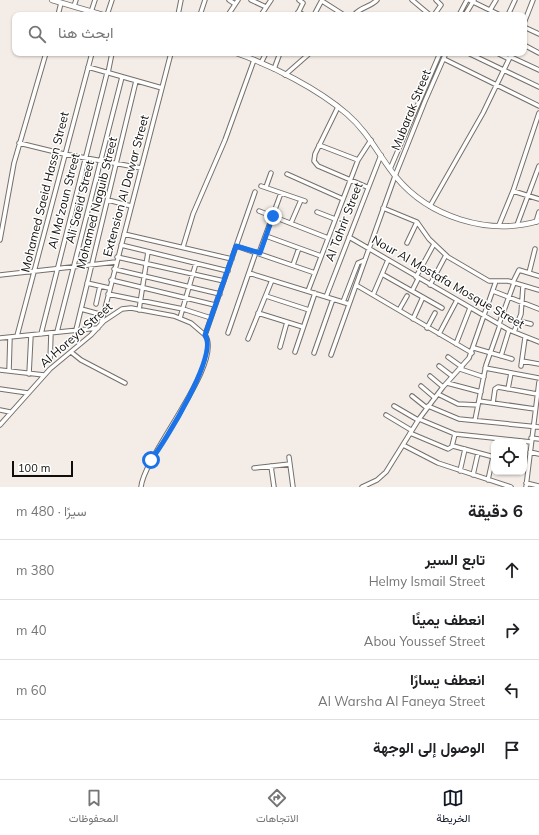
<!DOCTYPE html>
<html lang="ar">
<meta charset="utf-8">
<style>
body{margin:0;font-family:Mulish,Vazirmatn,sans-serif;background:#f6f6f6;color:#202124;direction:rtl}
.controls{position:absolute;right:12px;bottom:12px;display:grid;overflow:hidden;border-radius:8px;box-shadow:0 1px 3px #0004}
.controls button{width:36px;height:36px;display:grid;place-items:center;padding:0;border:0;border-bottom:1px solid #e0e0e0;background:#fff;color:#202124;font:20px sans-serif}
.scale{position:absolute;left:12px;bottom:10px;width:61px;box-sizing:border-box;padding-left:4px;border:2px solid #100e0c;border-top:0;font-size:11px;line-height:14px;white-space:nowrap;color:#100e0c;-webkit-text-stroke:3px #fff;paint-order:stroke}
.stop{position:absolute;width:12px;height:12px;margin:-9px;border:3px solid #1a73e8;border-radius:50%;background:#fff}
.stop.end{background:#1a73e8;border-color:#fff;box-shadow:0 1px 4px #0008}
.list{margin:0;padding:0;list-style:none}
h2{display:flex;justify-content:space-between;align-items:center;height:52px;margin:0;padding:0 16px;font-size:17px}
h2 small{font-size:13px;font-weight:400;color:#757577}
.list li{display:grid;grid-template-columns:26px 1fr auto;gap:12px;align-items:center;box-sizing:border-box;height:60px;padding:0 16px;border-top:1px solid #e0e0e0}
.list b{display:block;font-size:15px;white-space:nowrap}
.list p{margin:0;font-size:13px;white-space:nowrap;color:#757577}
.list em{font-size:13px;font-style:normal;color:#757577}
.icon{flex:none;width:22px;height:22px;fill:none;stroke:currentColor;stroke-width:2;stroke-linecap:round;stroke-linejoin:round}
.map{position:relative;flex:none;width:539px;height:487px;overflow:hidden;direction:ltr}
.search{position:absolute;background:#fff;box-shadow:0 1px 3px #0004;left:12px;right:12px;top:12px;height:44px;display:flex;align-items:center;gap:10px;box-sizing:border-box;padding:0 14px;border-radius:8px;color:#757577;font-size:15px}
.sheet{height:292px;background:#fff}
nav{display:flex;justify-content:space-around;align-items:center;box-sizing:border-box;height:56px;border-top:1px solid #e0e0e0;background:#fff;font-size:11px;color:#757577}
nav a{display:grid;justify-items:center;gap:2px}
nav .on{color:#111827}
.map>svg:first-child{display:block}
.lines{fill:none;stroke-linecap:round;stroke-linejoin:round}
.minor-casing{stroke:#756f6a;stroke-width:5.5}
.tertiary-casing{stroke:#756f6a;stroke-width:6}
.minor{stroke:#fff;stroke-width:3.5}
.tertiary{stroke:#fff;stroke-width:4.5}
.route{stroke:#1a73e8;stroke-width:5}
.labels{text-anchor:middle;stroke-width:3;stroke-linejoin:round;paint-order:stroke}
.street-label{font-size:12px;fill:#100e0c;stroke:#fff}
</style>
<div class="map">
<svg width="539" height="487" viewBox="0 0 539 487">
<rect width="100%" height="100%" fill="#f4ede7"/>
<g class="lines">
<g class="minor-casing">
<path id="minor" d="M229,0L235,4
M251,0L266,7
M412,0L430,15
M469,0L500,15
M322,1L344,15
M74,6L76,0
M490,10L496,0
M91,12L95,0
M298,12L304,15
M58,15L61,3
M107,15L112,0
M178,15L181,0
M200,15L205,0
M228,15L238,0
M261,15L271,0
M297,15L303,3L299,0
M314,15L322,0
M354,15C362,6 369,8 377,0
M434,15L441,5L436,0
M459,15L467,0
M465,15L474,0
M508,15L515,0
M524,23L533,0
M524,27L539,34
M524,45L539,53
M468,53L539,87
M497,53L509,59
M511,57L539,70
M444,59L539,106
M261,63L266,53
M88,67L162,88
M274,69L280,53
M108,73L112,53
M285,75L310,53
M338,107L315,154L314,161L318,166L367,187
M19,143L64,154L141,168
M319,145L358,160
M390,169L440,53
M287,174L343,199
M261,186L305,201
M266,187L271,173
M513,191L539,199
M108,200L131,206
M430,206L483,113L512,53
M383,208L417,222L429,239L448,257L489,281H508L539,290
M259,211L328,238
M317,212L335,219
M536,222L539,212
M291,223L301,200
M499,225L513,191L539,113
M517,225L539,166
M124,234L232,259
M266,236L321,256
M349,237L509,330L539,342
M0,240L14,163L46,53
M407,243L417,222
M121,245L228,271
M236,246L315,273
M183,247L193,214L225,140L254,60
M259,253L281,193
M117,257L224,281
M293,265L299,248
M114,269L220,294
M249,273L349,304
M529,273L535,249
M382,274L442,308
M0,275L116,262
M416,277L434,244
M111,280L215,305
M513,282L519,270L539,276
M87,283L109,288
M356,285L472,353
M430,285L446,255
M308,291L358,160L371,140
M412,291L418,279
M493,291L539,309
M108,294L183,309L211,318
M373,295L388,260
M266,296L309,310
M326,297L381,155
M343,302L358,263L365,260
M96,304L100,286
M81,309L103,315
M139,310L148,252
M399,310L407,296
M258,313L303,327
M180,318L196,263
M413,319L423,297
M519,321L531,324
M101,324L171,53
M499,324L514,283
M427,328L435,313
M76,330L136,81
M57,332L122,77
M514,332L521,314L523,286
M228,333L256,252
M41,334L107,73
M439,334L457,300
M17,336L92,53
M0,338L98,328
M248,339L272,280
M456,344L470,308
M280,347L287,322
M474,348L512,359
M71,352L81,360L125,383
M295,352L315,293
M314,353L333,299
M331,355L395,176L425,101L446,53
M501,356L509,330
M448,357L462,367
M50,361L51,333
M522,361L539,364
M439,366L452,376
M521,366L525,338
M485,368L539,378
M460,369L484,377
M0,370L44,375
M9,371L10,337
M29,374L31,335
M430,376L443,387
M447,383L481,392
M421,386L435,398
M0,389L28,393
M508,389L511,373
M438,394L458,404L478,405
M412,396L427,408
M479,401L535,409
M493,403L495,389L498,387L537,394
M394,406L418,420
M428,406L459,419L539,427
M0,410L10,412
M386,415L411,430
M419,419L455,434L531,442
M475,420L486,365L500,325
M0,425L50,369L91,335L104,321L122,309L131,308L174,316L191,323L205,335
M410,433L448,449L453,446L494,457
M531,438L539,439
M403,445L438,463L511,487
M452,446L455,434
M530,452L539,454
M289,457L293,487
M271,466L274,487
M254,468L290,464
M460,471L465,449
M473,475L478,453
M488,480L493,457
M526,483L539,486
M141,487C144,455 225,362 205,335L255,192
M362,487L377,480L386,472L419,419L443,387L469,358L496,281
M526,487L539,382"/>
</g>
<g class="tertiary-casing">
<path id="tertiary" d="M52,0L103,15
M236,53C273,66 318,89 347,114C368,132 379,156 396,177C429,217 488,236 539,221"/>
</g>
<use href="#minor" class="minor"/>
<use href="#tertiary" class="tertiary"/>
</g>
<g class="lines">
<path class="route" d="M151,460C165,442 219,354 205,335L236,246L260,253L273,216"/>
</g>
<g class="labels">
<g class="street-label">
<text transform="translate(411 110) rotate(-68)" y="4">Mubarak Street</text>
<text transform="translate(126 186) rotate(-75)" y="4">Extension Al Dawar Street</text>
<text transform="translate(45 192) rotate(-76)" y="4">Mohamed Saeid Hassn Street</text>
<text transform="translate(64 201) rotate(-76)" y="4">Al Ma'zoun Street</text>
<text transform="translate(80 202) rotate(-76)" y="4">Ali Saeid Street</text>
<text transform="translate(97 203) rotate(-76)" y="4">Mohamed Naguib Street</text>
<text transform="translate(344 222) rotate(-69)" y="4">Al Tahrir Street</text>
<text transform="translate(448 282) rotate(30)" y="4">Nour Al Mostafa Mosque Street</text>
<text transform="translate(76 335) rotate(-41)" y="4">Al Horeya Street</text>
</g>
</g>
</svg>
<div class="controls">
<button><svg class="icon" aria-label="locate" viewBox="0 0 24 24"><circle cx="12" cy="12" r="6"/><path d="M12 2v4M12 18v4M2 12h4M18 12h4"/></svg></button>
</div>
<div class="scale">100 m</div>
<div class="stop" style="left:151px;top:460px"></div>
<div class="stop end" style="left:273px;top:216px"></div>
<div class="search"><svg class="icon" aria-label="search" viewBox="0 0 24 24"><circle cx="10" cy="10" r="6"/><path d="M15 15l6 6"/></svg>ابحث هنا</div>
</div>
<section class="sheet">
<h2>6 دقيقة<small>سيرًا · 480 m</small></h2>
<ul class="list">
<li><svg class="icon" aria-label="ahead" viewBox="0 0 24 24"><path d="M12 20V5M6 11l6-6 6 6"/></svg><div><b>تابع السير</b><p>Helmy Ismail Street</p></div><em>380 m</em></li>
<li><svg class="icon" aria-label="right" viewBox="0 0 24 24"><path d="M7 20v-9h11M14 6l5 5-5 5"/></svg><div><b>انعطف يمينًا</b><p>Abou Youssef Street</p></div><em>40 m</em></li>
<li><svg class="icon" aria-label="left" viewBox="0 0 24 24"><path d="M17 20v-9H6M10 6l-5 5 5 5"/></svg><div><b>انعطف يسارًا</b><p>Al Warsha Al Faneya Street</p></div><em>60 m</em></li>
<li><svg class="icon" aria-label="arrive" viewBox="0 0 24 24"><path d="M6 21V4h12l-3 4 3 4H6"/></svg><div><b>الوصول إلى الوجهة</b></div></li>
</ul>
</section>
<nav>
<a class="on"><svg class="icon" aria-label="map" viewBox="0 0 24 24"><path d="M3 6l6-2 6 2 6-2v14l-6 2-6-2-6 2zM9 4v14M15 6v14"/></svg>الخريطة</a>
<a><svg class="icon" aria-label="directions" viewBox="0 0 24 24"><path d="M12 3l9 9-9 9-9-9zM9 14v-3h6M13 9l2 2-2 2"/></svg>الاتجاهات</a>
<a><svg class="icon" aria-label="saved" viewBox="0 0 24 24"><path d="M7 4h10v16l-5-4-5 4z"/></svg>المحفوظات</a>
</nav>
